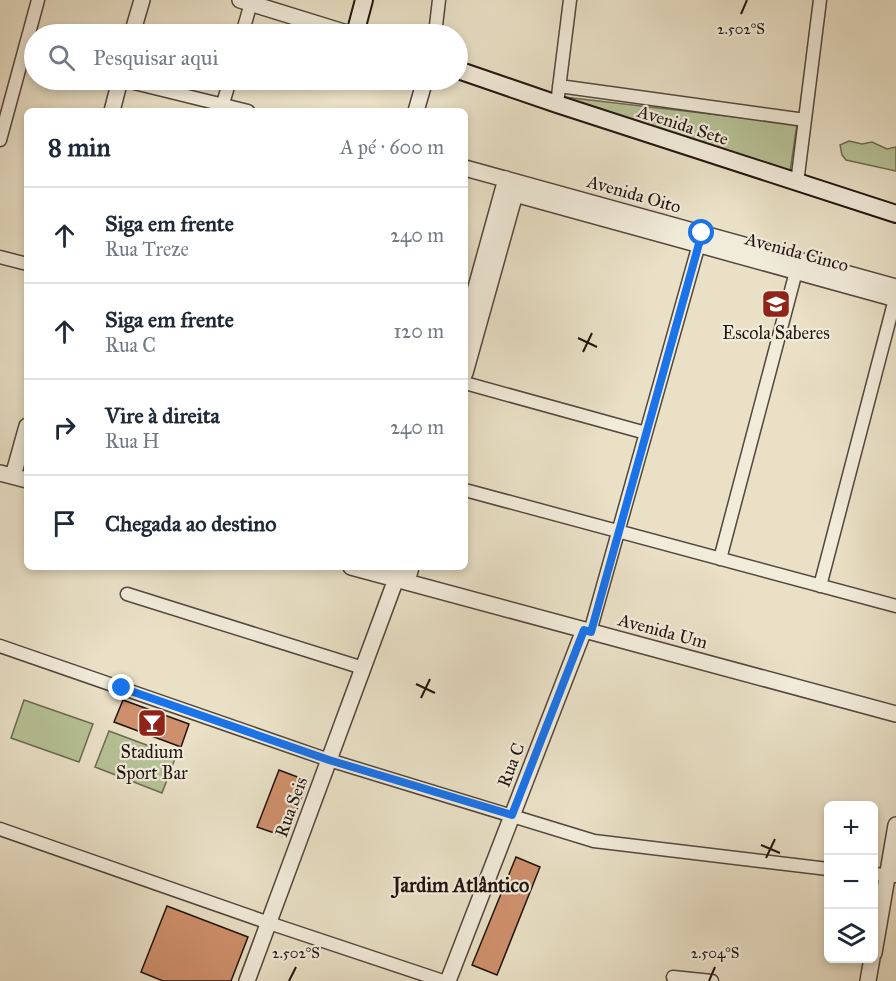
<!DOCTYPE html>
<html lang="pt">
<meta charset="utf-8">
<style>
body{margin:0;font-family:"IM FELL Great Primer",serif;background:#f6f6f7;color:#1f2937}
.controls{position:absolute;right:18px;bottom:18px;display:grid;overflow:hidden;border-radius:9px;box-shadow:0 3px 9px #0003}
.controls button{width:54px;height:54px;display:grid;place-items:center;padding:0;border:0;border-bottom:2px solid #e0e1e3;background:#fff;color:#1f2937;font:30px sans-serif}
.stop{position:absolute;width:18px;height:18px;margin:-14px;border:4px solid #1a73e8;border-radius:50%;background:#fff}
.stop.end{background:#1a73e8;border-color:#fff;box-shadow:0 2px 6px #0008}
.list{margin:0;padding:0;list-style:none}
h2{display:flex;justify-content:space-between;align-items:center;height:78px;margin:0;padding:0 24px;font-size:26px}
h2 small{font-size:20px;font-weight:400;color:#747a83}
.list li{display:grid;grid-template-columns:39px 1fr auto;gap:18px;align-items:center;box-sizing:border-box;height:96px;padding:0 24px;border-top:2px solid #e0e1e3}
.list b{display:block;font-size:22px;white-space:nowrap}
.list p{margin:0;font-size:20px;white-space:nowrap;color:#747a83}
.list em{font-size:20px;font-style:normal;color:#747a83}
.icon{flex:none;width:33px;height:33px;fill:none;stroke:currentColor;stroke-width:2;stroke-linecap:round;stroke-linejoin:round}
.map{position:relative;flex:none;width:896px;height:981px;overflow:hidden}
.search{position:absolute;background:#fff;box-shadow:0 3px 9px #0003;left:24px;top:24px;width:444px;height:66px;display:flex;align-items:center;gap:15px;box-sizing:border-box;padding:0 21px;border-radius:33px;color:#747a83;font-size:22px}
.panel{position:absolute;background:#fff;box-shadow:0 3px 9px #0003;left:24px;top:108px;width:444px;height:462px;border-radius:9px}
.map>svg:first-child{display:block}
.green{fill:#b6c296;stroke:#6c6b52;stroke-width:1.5}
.building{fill:#ce906c;stroke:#21140f;stroke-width:1.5}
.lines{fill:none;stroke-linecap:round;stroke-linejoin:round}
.minor-casing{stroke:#53473d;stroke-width:15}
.tertiary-casing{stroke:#53473d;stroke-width:18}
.secondary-casing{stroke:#21140f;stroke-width:20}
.minor{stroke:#f1ebda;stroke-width:12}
.tertiary{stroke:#f1ebda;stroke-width:15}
.secondary{stroke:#f1ebda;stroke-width:16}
.route{stroke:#1a73e8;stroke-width:8}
.ticks{fill:none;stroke:#21140f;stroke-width:2}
.labels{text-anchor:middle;stroke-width:4.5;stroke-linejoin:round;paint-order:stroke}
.street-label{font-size:18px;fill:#21140f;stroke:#f1ebda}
.poi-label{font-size:18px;fill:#21140f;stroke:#f1ebda}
.neighbourhood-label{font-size:20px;font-weight:bold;fill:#21140f;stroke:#f1ebda}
.ticks-label{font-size:15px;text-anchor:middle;fill:#21140f;stroke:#f1ebda;stroke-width:4.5;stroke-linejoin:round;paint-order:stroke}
</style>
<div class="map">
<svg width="896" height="981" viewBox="0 0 896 981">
<rect width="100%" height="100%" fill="#e9e0c6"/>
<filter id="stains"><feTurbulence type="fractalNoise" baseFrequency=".00333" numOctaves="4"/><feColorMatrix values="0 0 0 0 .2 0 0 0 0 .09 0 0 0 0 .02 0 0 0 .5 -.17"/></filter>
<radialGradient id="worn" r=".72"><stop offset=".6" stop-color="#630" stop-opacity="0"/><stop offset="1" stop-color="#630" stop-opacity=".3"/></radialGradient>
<path class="green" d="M564,97L797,124L790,172Z
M849,141L862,144L872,142L887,149L896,147V171L846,160L842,155L840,145Z
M24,700L93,724L79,762L11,738Z
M109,731L176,756L162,793L95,767Z"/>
<path class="building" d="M123,700L189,724L181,747L114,722Z
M279,770L308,781L286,837L257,827Z
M516,857L540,867L497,975L472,965Z
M167,906L248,937L231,981H163L141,972Z"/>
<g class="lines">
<g class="minor-casing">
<path id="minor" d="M242,34L251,3
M435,34L439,0
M122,80L248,111
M559,86L805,120
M557,104L570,0
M221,110L230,80
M0,140L38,0
M797,183L820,0
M0,257L27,264
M465,383L646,433
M465,490L896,606
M720,559L798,264
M820,586L895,299
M127,594L363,668
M590,632L701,237
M0,646L329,760L594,841L828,869
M0,829L269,923L443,981
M874,874L896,876
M673,977L712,981"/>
</g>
<g class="tertiary-casing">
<path id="tertiary" d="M240,0L350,34
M132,34L142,0
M112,111L120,80
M416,111L425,80
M465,168L896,287
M506,179L515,194L896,299
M465,327L506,179
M465,373L515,194
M0,473L27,480
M13,476L27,426
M351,567L896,714
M407,582L411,567
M874,953L896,825
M247,981L396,579L399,567
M448,981L584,630
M868,981L872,958"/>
</g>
<g class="secondary-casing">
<path id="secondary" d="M355,34L364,0
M458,70L557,104L896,214"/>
</g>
<use href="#minor" class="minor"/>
<use href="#tertiary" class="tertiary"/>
<use href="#secondary" class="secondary"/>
</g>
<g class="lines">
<path class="route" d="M122,688L329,760L512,815L584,630L591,632L702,233"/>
</g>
<path class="ticks" d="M741,14L747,0M578,338L597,347M583,352L592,333M416,684L435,693M421,698L430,679M761,845L780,853M766,858L775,839M289,981L296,967M709,981L715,967"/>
<defs>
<g id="school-square" transform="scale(1.5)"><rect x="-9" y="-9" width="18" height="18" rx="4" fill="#8f2418" stroke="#f1ebda"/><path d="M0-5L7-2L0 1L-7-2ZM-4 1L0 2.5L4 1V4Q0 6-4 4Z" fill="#fff"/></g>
<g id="bar-square" transform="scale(1.5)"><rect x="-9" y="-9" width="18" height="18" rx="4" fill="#8f2418" stroke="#f1ebda"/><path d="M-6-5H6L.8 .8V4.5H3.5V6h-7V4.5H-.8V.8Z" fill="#fff"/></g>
</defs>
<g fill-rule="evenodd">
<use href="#school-square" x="776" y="304"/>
<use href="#bar-square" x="152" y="723"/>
</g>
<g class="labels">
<g class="street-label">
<text transform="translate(683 125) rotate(18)" y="6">Avenida Sete</text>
<text transform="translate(634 194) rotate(16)" y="6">Avenida Oito</text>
<text transform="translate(797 252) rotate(15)" y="6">Avenida Cinco</text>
<text transform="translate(663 631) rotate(15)" y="6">Avenida Um</text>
<text transform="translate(511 765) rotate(-69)" y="6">Rua C</text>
<text transform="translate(291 807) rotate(-70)" y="6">Rua Seis</text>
</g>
<g class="poi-label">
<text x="776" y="339">Escola Saberes</text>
<text x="152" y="758">Stadium<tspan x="152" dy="21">Sport Bar</tspan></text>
</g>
<g class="neighbourhood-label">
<text x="461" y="892">Jardim Atlântico</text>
</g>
</g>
<g class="ticks-label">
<text x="741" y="34">2.502°S</text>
<text x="296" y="958">2.502°S</text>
<text x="715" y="958">2.504°S</text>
</g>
<rect width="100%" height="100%" filter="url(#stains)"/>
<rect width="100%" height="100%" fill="url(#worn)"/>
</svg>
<div class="controls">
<button>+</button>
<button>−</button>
<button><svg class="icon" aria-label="layers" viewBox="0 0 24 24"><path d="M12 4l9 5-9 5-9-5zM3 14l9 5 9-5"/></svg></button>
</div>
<div class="stop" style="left:702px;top:233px"></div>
<div class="stop end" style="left:122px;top:688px"></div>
<div class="search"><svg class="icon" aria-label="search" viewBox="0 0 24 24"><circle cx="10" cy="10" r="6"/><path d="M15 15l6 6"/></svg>Pesquisar aqui</div>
<section class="panel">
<h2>8 min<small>A pé · 600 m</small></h2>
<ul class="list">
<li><svg class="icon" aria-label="ahead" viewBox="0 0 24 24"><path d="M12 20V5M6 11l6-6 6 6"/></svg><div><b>Siga em frente</b><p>Rua Treze</p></div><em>240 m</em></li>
<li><svg class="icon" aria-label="ahead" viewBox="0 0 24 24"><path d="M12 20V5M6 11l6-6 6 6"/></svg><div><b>Siga em frente</b><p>Rua C</p></div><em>120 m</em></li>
<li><svg class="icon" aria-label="right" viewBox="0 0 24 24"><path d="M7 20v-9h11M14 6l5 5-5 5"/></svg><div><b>Vire à direita</b><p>Rua H</p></div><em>240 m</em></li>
<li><svg class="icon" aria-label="arrive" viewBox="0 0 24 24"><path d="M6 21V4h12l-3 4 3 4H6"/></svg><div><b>Chegada ao destino</b></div></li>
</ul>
</section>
</div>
